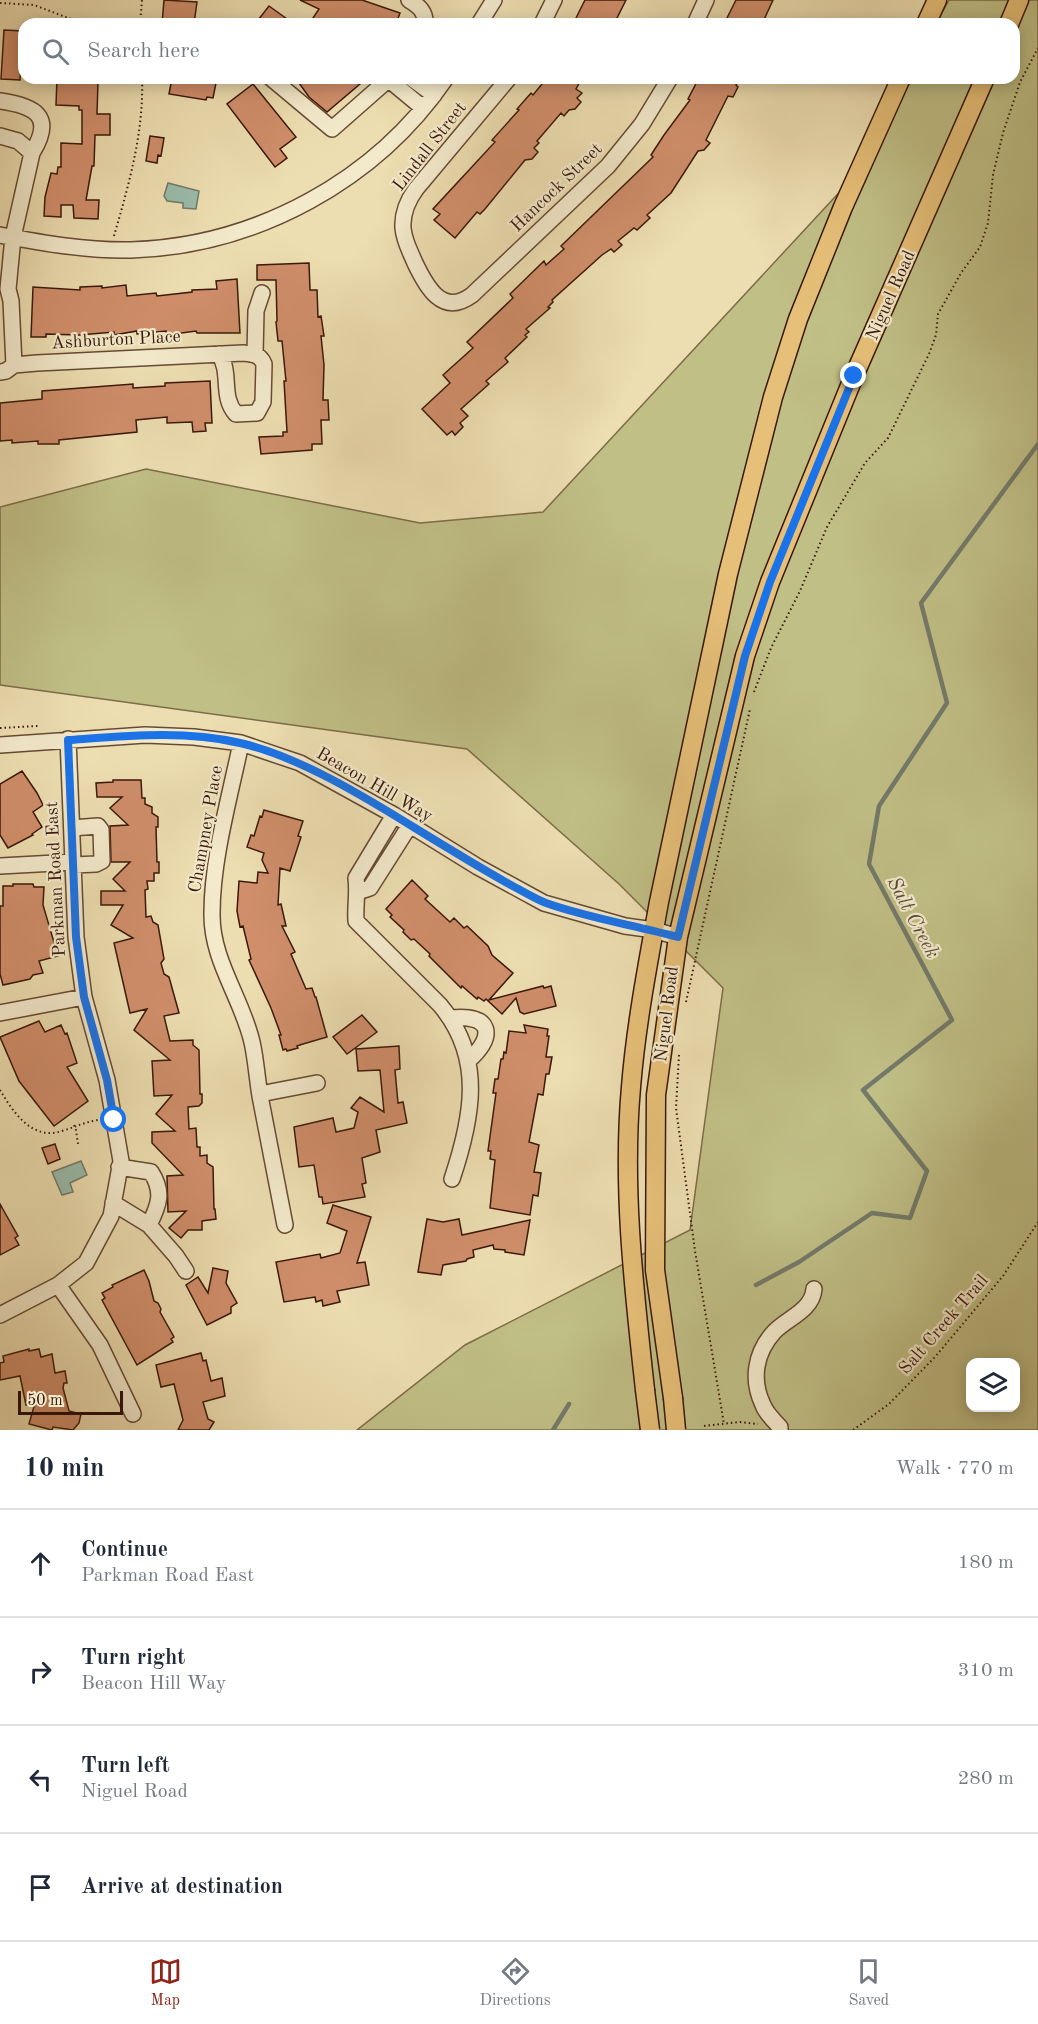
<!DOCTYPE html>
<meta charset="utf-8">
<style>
body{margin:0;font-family:"Old Standard TT",serif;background:#f2f2f3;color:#1f2937}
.controls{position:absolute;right:18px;bottom:18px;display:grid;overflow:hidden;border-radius:12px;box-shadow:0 3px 15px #0003}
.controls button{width:54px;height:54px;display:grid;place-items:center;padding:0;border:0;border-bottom:2px solid #e0e1e3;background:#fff;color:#1f2937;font:30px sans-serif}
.scale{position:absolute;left:18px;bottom:15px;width:105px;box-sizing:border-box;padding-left:6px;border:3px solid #3a1809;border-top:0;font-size:16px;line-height:21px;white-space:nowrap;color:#3a1809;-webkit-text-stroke:4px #f3eacc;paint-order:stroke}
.stop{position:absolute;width:18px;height:18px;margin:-14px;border:4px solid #1a73e8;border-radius:50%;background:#fff}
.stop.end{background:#1a73e8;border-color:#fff;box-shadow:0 2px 6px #0008}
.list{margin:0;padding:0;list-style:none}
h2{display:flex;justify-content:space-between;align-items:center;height:78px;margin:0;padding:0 24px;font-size:26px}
h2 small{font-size:20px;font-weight:400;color:#747a83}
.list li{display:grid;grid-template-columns:39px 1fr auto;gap:18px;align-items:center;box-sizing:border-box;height:108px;padding:0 24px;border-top:2px solid #e0e1e3}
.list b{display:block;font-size:22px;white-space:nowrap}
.list p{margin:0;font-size:20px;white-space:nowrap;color:#747a83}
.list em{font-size:20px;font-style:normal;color:#747a83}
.icon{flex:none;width:33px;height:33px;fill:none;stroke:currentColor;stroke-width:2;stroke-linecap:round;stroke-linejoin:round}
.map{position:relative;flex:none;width:1038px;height:1430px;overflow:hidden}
.search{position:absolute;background:#fff;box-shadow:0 3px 15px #0003;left:18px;right:18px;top:18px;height:66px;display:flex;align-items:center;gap:15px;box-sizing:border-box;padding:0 21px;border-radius:18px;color:#747a83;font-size:22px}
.sheet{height:510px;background:#fff}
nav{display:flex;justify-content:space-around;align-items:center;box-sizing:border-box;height:84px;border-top:2px solid #e0e1e3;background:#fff;font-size:16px;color:#747a83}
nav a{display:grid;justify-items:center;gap:3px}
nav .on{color:#8f2418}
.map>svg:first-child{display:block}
.green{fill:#c0bf86;stroke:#7d6c48;stroke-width:1.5;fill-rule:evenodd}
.water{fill:#99bcab;stroke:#737a6a;stroke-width:1.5}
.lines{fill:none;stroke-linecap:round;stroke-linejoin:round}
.stream{stroke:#737a6a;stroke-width:4.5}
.building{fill:#d08e6b;stroke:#3a1809;stroke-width:1.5}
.minor-casing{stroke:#674a33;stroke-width:18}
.major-casing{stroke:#3a1809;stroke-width:21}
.path{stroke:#3a1809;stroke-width:2;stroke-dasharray:1.5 3;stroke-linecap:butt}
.minor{stroke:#f3eacc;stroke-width:15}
.major{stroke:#e6bf78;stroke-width:18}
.major-bridge-casing{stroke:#3a1809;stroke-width:21;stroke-linecap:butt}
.major-bridge{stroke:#e6bf78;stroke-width:18}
.route{stroke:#1a73e8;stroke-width:8}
.labels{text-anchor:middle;stroke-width:4.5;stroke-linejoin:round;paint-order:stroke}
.street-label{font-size:18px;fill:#3a1809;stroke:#f3eacc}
.water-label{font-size:20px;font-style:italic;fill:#56493a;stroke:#f3eacc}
</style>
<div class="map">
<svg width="1038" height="1430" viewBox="0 0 1038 1430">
<rect width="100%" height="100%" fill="#eddeb1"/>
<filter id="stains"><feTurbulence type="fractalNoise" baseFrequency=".00333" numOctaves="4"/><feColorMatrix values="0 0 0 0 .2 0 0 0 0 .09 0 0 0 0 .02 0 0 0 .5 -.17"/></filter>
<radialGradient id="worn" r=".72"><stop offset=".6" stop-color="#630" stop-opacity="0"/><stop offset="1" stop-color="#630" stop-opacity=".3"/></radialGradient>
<path class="green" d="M949,0H1038V1430H357L465,1345L690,1230L723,988L619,884L467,749L0,685V507L146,469L420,523L543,512L860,170L908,78H1014V24H936ZM970,1362H1016V1408H970Z"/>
<path class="water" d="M168,183L199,191L196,209L183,208V203L167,201L164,196Z
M81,1161L87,1175L70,1183L73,1192L62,1195L52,1172Z"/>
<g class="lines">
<path class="stream" d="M756,1285L799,1262L872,1213L910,1218L927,1171L863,1090L952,1020L869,864L879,806L947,703L921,603L1038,444
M553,1430L569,1404"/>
</g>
<path class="building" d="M164,0L197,2L194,24H162Z
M300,0H362L400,13L396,24H309L319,9Z
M585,0H626L614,24H573Z
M736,0H773L762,24H724Z
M269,6L294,24H255Z
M4,30L23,31L20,80L1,79Z
M57,78H74V81L98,82L97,114H110V135H95L94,166H92L86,200H99L98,219L74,218L73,205H61V217L44,216L45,197L51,173L57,174L58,167H61V143L82,144V110H79V106L56,105Z
M172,78H217L213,98L207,97L206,100L169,94Z
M306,78H367L327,112L309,97L299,83Z
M547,78H582L576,89L582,93L577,98L581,102L575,109L569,110L564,116L561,113L537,141L539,143L534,148L538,152L532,159L525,160L485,209L480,214L477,212L455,238L434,220L440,214L433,209L495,142L492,140L519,110L517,109L531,93L533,95Z
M699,78H740L736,85L738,87L733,97L728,96L706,140L710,143L704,150L698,151L671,193L647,215L650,218L637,230L634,228L618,241L622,245L614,252L611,249L602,255L552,300L553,302L548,307L550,308L526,329L529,332L525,335L527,337L505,358L508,362L486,381L489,384L461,409L468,416L460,423L463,427L455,435L452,431L447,435L422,409L450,383L443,375L473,348L467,342L513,298L510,294L544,261L546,265L564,249L561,246L653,157L651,155L664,135L690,100L688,99Z
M253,84L296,137L280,149L287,158L275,167L227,104Z
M150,136L164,138L161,156L158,155L157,163L146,161Z
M309,263L310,290H317L318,317L321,316L324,336H321L324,365L323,400H328L329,420H321L322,444H312V450L261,454L259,437L283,436V432H287L284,381H286L282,341H278L276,322L277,321L276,280H257V265Z
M237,279L240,333H197L196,331L167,335L166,331L137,334V331L114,335V332L79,335L46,334V337H31L33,287L80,290V287L102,286V288L126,285L127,296L156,293L157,296L192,292V290L217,289L216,281Z
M210,381L212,423H205L206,431L193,432L192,422L167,423V417L136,420L137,432L59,440V444H38V441L12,443V440L0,441V403L42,399V391L133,384V388L165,386V383Z
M22,771L37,793L43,805L33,812L42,827L32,834L33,835L8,848L0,835V784Z
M113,780H141L142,798H145V804L152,807V813L158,817V827H156L157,862H159V873H154V881H147L148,889L145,890L146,917L151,916L153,922L158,925L164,959L161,963L164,974L169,977L179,1013L164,1016L170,1041L193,1040V1045L199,1050L200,1094H202V1103L199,1106L188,1107L189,1129L196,1128L197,1147H200V1156L207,1155V1163L213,1167L214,1209H215L216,1219L202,1221V1230H188L181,1238L169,1228L186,1211L168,1212L167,1176L183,1175L152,1143V1132L175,1131L156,1114L172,1095L154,1096L152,1061L170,1060L134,1030L147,1009L130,1013L114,943L133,938L111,925L123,905H101V891H125L113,879L130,862H111L110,826L128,825L110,808L122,797H97L96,783L113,782Z
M264,810L303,821L298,836L301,837L290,871L280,868L278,905L281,904L286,926H282L295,952L291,954L306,989L312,988L315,997H316L327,1037L303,1044L297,1046L298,1048L287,1051L286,1049L283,1050L279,1035H281L271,1008L249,960L251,959L243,926L240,927L237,911L239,881L257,883L258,872L268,873L262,860L264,853L247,847L251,835L254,836L260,816L262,817Z
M412,880L428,896L425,899L450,922L454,918L464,928L467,926L488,946L492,955L513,973L489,1000L543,986L544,988L551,986L556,1006L524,1014L520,1012L516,998L502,1014L486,999L484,1001L478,997L477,999L462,986L461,988L429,956L430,954L414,939L411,940L403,932L404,930L390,917L392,915L386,909Z
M13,884H33L34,887H44L43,905L58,956L39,961L43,973L33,975L30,979L3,985L0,974V906H3V886H13Z
M362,1015L377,1032L347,1054L333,1037Z
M39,1021L45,1032L61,1025L65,1034L67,1033L77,1063L67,1067L88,1101L54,1126L19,1081L0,1037Z
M524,1025L548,1029L547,1036H549L546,1057H552L549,1074H546L543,1095L538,1094L529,1142L539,1145L534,1172L541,1173L538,1196L533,1195L530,1215L490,1208L495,1160L490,1159L491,1151H488L496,1093H493L495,1079H498L501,1059H503L504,1052L506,1053L509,1031L526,1033Z
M399,1046L400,1069L395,1070L398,1103L403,1102L407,1123L376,1130L380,1152L362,1158L366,1183L362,1184L365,1197L323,1204L322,1197H319L314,1165L299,1167L294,1127L333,1118L336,1132L354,1128L358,1112L351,1108L360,1097L384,1112L380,1070L358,1071L356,1049Z
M55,1144L60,1159L48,1164L42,1148Z
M0,1204L18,1236L15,1238L19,1245L0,1255Z
M333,1205L371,1217L357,1263L365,1262L369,1285L337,1291L340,1302L323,1306L322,1300L316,1302L315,1297L284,1302L276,1262L320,1254L321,1258L340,1253L347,1231L327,1223Z
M427,1219L443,1222L459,1219L462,1235L530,1220L524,1255L505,1252V1250L494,1249L493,1245L473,1250L474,1257L467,1259L466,1261L443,1265L441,1275L418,1272Z
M213,1268L228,1271L226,1283L237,1303L231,1307V1313L207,1325L186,1285L198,1277L208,1293Z
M144,1270L149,1281L154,1301L158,1303L161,1309L160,1312L174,1337L171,1339L173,1342L137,1365L102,1300L105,1298L102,1293L113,1287L112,1285Z
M29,1349V1351L39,1349L41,1357L52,1354L55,1373L65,1371L67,1383H64L63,1388L69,1411L81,1414L79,1423L73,1430L53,1427L52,1430L29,1424L35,1403L26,1405L20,1376L0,1380V1363L4,1362L3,1356Z
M201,1353L203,1361L206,1360L211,1381L222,1378L225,1396L203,1402L208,1419L214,1422L209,1430H178L183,1420L174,1384L161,1387L156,1365Z"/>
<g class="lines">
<g class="minor-casing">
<path id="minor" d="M409,0C419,6 426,12 425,24
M479,24L494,0
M542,24L554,0
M695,24L706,0
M271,78L332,129L390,78
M411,78L434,95
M509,78L416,189C408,200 402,213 403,228C404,241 410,251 415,263C426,286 442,317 472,295L608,166L642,124L670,78
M388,79L423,108
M0,101C35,106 55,116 32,153
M0,136L18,141L32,153L13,237L8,289L11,301L14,365
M0,235C43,243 87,251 131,250C256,246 376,181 446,78
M255,354L256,311L262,293
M0,372L6,371L14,365L37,363L243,353C252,354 260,354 264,364L263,402L257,413L236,414C220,396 232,373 219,354
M241,743C230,796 212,859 212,913C211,960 242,998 252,1042C256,1060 257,1078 260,1096C268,1139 277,1182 285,1225
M0,745L145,735L194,737L241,743L300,763L394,815L478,867L544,903L625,926L654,930L678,937
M394,815L356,878C358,893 355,905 356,921L440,1005C485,1058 472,1119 452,1179
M72,828L98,826L101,830L102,861L96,864L74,865
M0,866L74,862
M358,892L370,888L410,825
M0,1013L84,997
M451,1018C492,1014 496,1036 468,1061
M260,1094L317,1083
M119,1167L151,1172C164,1192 159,1205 149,1225
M113,1203L149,1225L176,1256L186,1271
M58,1285L100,1345L133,1414
M0,1315L58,1285L86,1263L111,1216L121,1161L107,1080L84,997L76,937L68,739
M780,1430V1427C774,1421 766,1413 763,1405C751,1380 755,1353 774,1332C787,1318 812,1311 814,1289"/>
</g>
<g class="major-casing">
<path id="major" d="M926,24L937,0
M1009,24L1019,0
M645,1390C634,1289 622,1188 631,1087C636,1025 648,963 659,902L728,574L773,397L798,319L843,207L901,78
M673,1398L655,1270L656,1095L678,937L745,656L770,582L854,376L985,78"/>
</g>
<path class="path" d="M0,3L34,5L84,24
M140,24L142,0
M114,236C129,184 144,132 142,78
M754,692L771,648L800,591L827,527L865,463L888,438L929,354L936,335L938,314L961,273L980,247L988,223L993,175L1003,133L1020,82L1038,48
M0,728L38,726
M686,1002L750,709
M679,1055L676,1108L695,1251L724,1424
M0,1090C13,1112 32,1141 62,1131C75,1127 85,1122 98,1120
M74,1125L76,1130L78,1144
M704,1426L740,1422L758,1424
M853,1430L889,1404L935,1357L1003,1276L1038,1222"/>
<use href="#minor" class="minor"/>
<use href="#major" class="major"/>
<g class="major-bridge-casing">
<path id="major-bridge" d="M645,1390L650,1430
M673,1398L676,1430"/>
</g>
<use href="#major-bridge" class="major-bridge"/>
</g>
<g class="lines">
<path class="route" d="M114,1120L107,1080L84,997L76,937L68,740C125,736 184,730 240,743C298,756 365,797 415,828C446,847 477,866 509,884C521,890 533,898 546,903C588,918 634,925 678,937L745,656L770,582L854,376"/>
</g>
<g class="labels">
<g class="street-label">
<text transform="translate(429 146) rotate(-52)" y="6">Lindall Street</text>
<text transform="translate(556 187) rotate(-44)" y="6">Hancock Street</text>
<text transform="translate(890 295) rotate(-66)" y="6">Niguel Road</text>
<text transform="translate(116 339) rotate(-3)" y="6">Ashburton Place</text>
<text transform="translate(375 784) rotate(30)" y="6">Beacon Hill Way</text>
<text transform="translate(205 829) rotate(-80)" y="6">Champney Place</text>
<text transform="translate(55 879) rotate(-93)" y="6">Parkman Road East</text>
<text transform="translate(666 1014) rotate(-83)" y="6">Niguel Road</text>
<text transform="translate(943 1324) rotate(-49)" y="6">Salt Creek Trail</text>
</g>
<g class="water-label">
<text transform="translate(914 917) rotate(62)" y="7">Salt Creek</text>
</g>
</g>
<rect width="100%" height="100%" filter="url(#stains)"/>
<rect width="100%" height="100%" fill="url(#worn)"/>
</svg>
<div class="controls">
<button><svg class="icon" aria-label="layers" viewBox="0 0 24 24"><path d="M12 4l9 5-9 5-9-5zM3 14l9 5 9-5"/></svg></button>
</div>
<div class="scale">50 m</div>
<div class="stop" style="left:114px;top:1120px"></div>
<div class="stop end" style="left:854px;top:376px"></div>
<div class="search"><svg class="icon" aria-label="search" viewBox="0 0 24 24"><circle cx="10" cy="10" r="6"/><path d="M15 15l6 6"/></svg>Search here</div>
</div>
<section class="sheet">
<h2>10 min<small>Walk · 770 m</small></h2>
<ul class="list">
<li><svg class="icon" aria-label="ahead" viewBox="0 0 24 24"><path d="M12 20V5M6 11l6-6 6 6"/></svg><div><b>Continue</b><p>Parkman Road East</p></div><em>180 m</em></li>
<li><svg class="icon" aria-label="right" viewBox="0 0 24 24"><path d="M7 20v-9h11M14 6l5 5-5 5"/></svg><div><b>Turn right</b><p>Beacon Hill Way</p></div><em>310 m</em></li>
<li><svg class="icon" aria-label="left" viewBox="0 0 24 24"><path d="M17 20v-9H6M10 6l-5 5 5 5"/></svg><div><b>Turn left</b><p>Niguel Road</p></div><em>280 m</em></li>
<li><svg class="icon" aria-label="arrive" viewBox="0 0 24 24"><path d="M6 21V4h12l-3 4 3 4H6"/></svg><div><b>Arrive at destination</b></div></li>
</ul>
</section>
<nav>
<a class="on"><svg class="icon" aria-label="map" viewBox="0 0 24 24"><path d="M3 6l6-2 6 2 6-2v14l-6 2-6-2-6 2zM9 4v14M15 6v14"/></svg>Map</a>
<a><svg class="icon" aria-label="directions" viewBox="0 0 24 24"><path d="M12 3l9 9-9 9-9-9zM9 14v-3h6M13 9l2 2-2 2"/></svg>Directions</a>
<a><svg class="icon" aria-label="saved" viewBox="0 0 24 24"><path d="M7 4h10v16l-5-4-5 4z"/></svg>Saved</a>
</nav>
